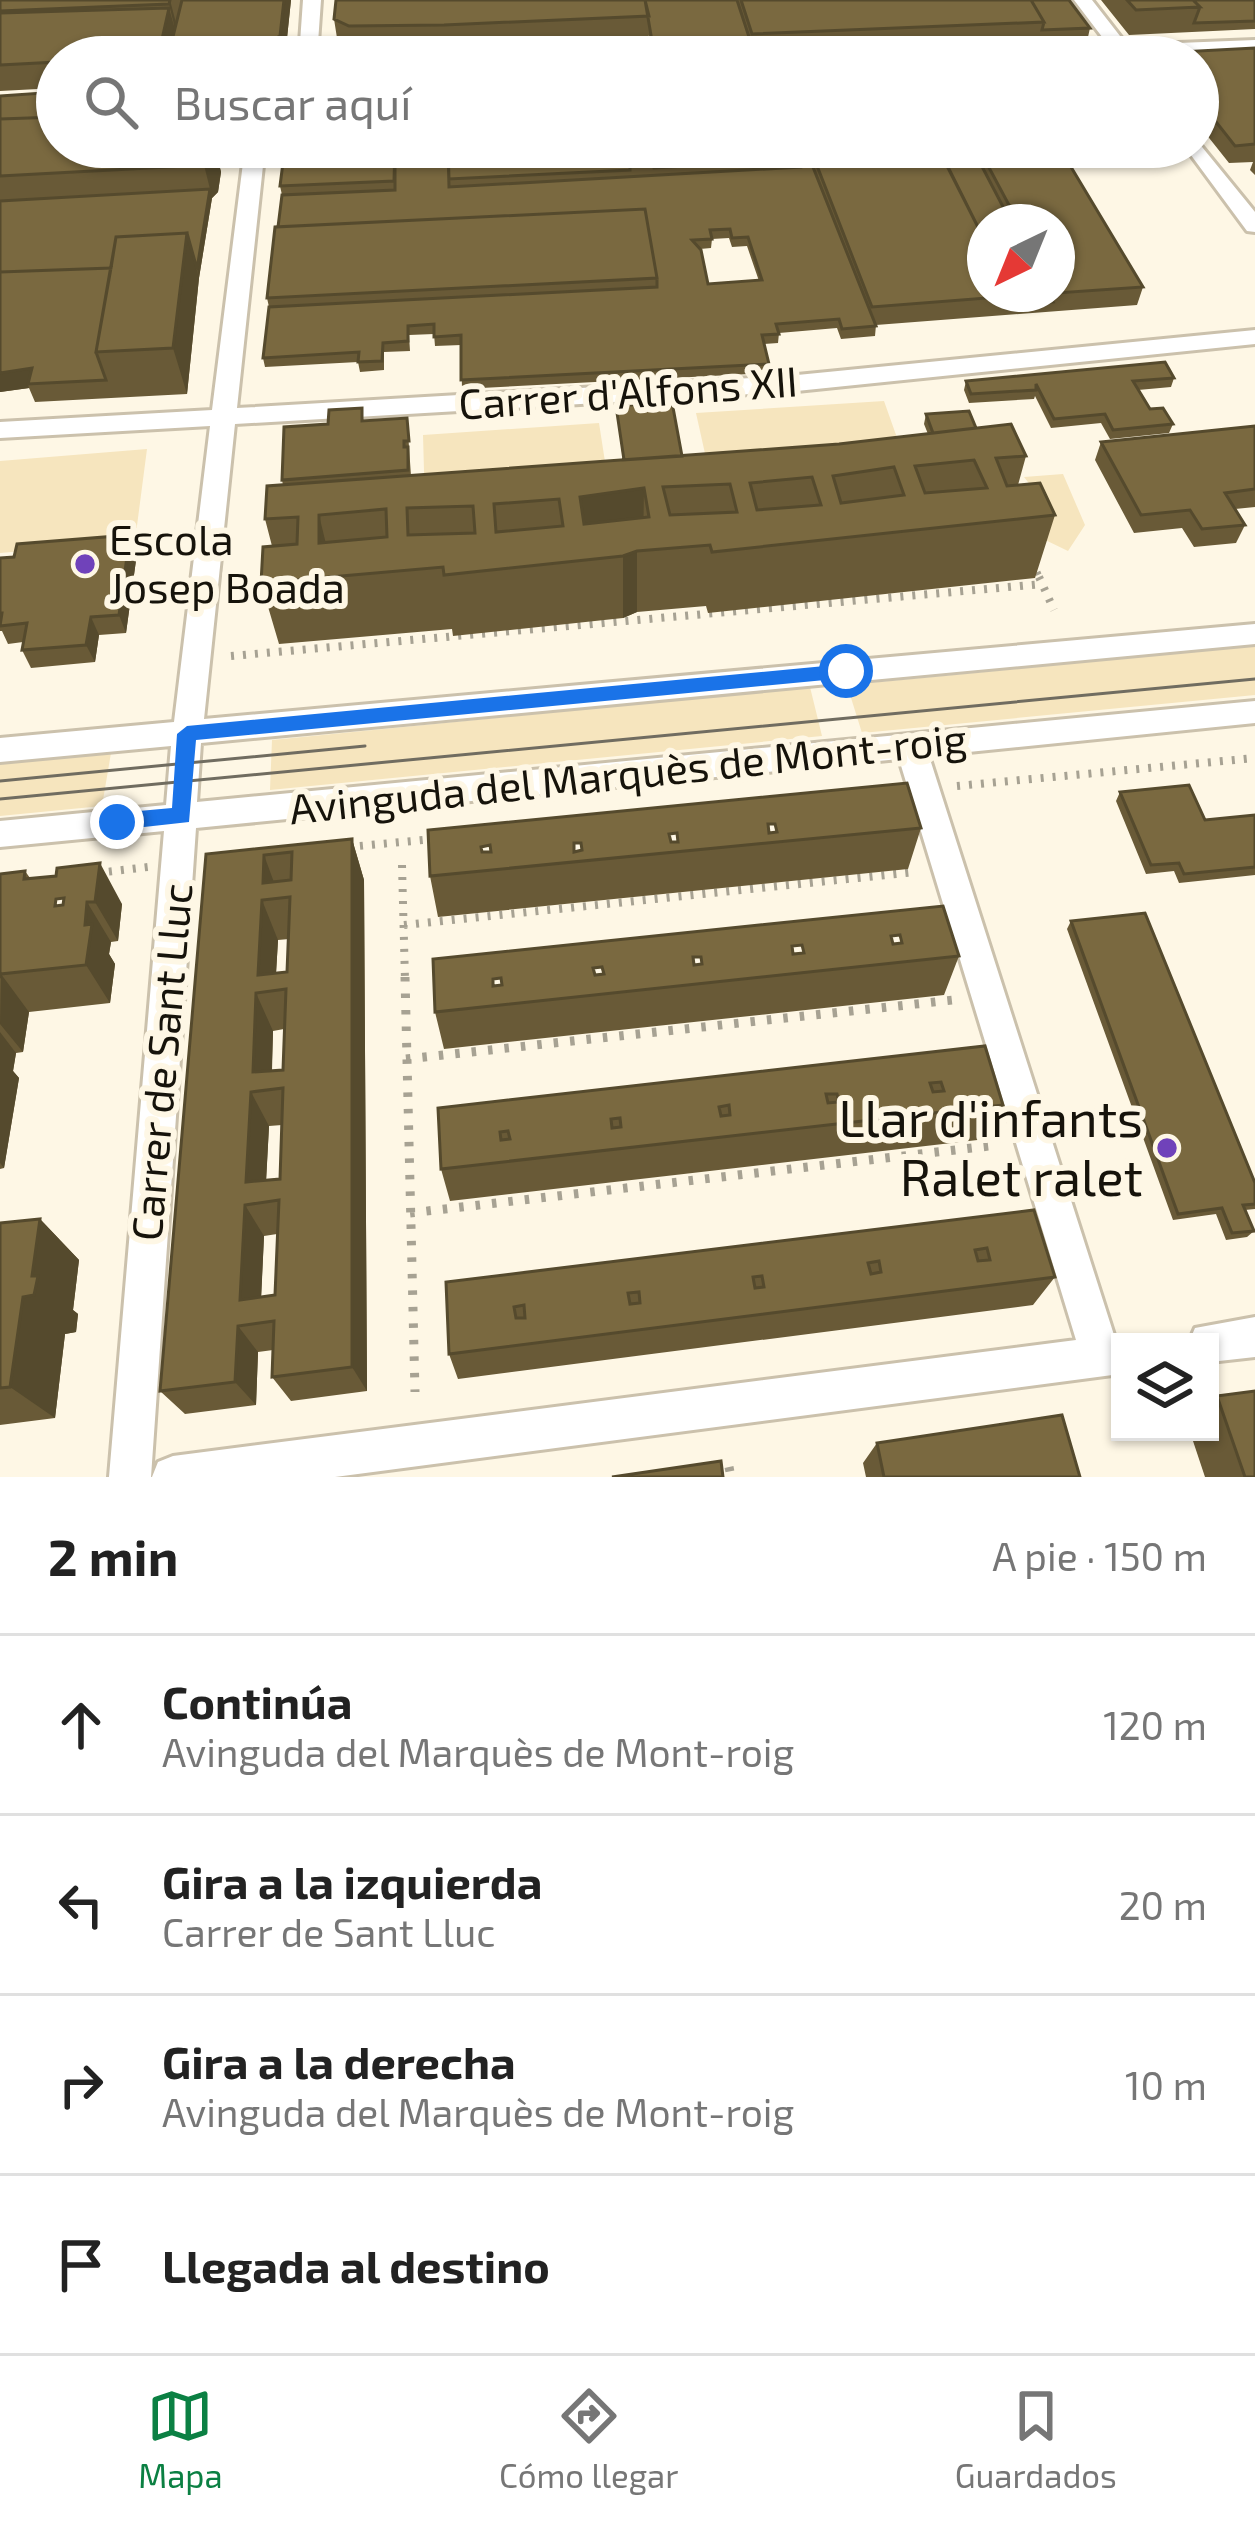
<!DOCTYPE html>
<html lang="es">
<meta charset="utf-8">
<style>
body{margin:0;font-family:"Exo 2",sans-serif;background:#f2f2f2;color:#222}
.controls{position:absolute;right:36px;bottom:36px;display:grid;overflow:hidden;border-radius:0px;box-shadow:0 3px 9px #0004}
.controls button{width:108px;height:108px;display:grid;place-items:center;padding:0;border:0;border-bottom:3px solid #e0e0e0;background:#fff;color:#222;font:60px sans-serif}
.compass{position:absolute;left:967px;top:204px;width:108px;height:108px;border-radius:50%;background:#fff;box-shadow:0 3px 9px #0004;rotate:223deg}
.stop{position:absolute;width:36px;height:36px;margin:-27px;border:9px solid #1a73e8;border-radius:50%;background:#fff}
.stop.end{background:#1a73e8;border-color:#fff;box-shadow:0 3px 12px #0008}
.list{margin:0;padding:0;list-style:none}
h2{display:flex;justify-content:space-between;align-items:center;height:156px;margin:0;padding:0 48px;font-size:51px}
h2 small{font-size:39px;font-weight:400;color:#767676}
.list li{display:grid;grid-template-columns:78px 1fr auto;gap:36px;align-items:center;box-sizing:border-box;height:180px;padding:0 48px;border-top:3px solid #e0e0e0}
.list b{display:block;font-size:45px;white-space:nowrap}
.list p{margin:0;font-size:39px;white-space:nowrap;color:#767676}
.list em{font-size:39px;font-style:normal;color:#767676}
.icon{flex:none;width:66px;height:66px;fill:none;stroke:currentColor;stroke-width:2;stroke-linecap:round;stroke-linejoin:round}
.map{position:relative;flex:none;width:1255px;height:1477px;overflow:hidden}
.search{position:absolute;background:#fff;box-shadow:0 3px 9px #0004;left:36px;right:36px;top:36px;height:132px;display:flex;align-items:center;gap:30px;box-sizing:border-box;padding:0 42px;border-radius:66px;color:#767676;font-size:45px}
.sheet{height:876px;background:#fff}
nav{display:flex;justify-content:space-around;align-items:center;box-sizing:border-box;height:168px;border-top:3px solid #e0e0e0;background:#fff;font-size:33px;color:#767676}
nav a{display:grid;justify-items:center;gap:6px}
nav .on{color:#0b8043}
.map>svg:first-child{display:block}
.green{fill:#f6e5be}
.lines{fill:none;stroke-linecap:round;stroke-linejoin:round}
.street-casing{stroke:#cbc1ac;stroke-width:6}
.path-far2{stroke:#a7a293;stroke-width:6;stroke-dasharray:3 8;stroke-linecap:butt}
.path-far1{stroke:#a7a293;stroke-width:8;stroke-dasharray:3 9;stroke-linecap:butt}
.path{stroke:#a7a293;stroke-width:9;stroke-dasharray:4.5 12;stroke-linecap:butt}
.street{fill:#fff;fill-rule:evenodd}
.tram{stroke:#706c60;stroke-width:3}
.wall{fill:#695a37;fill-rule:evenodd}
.shaded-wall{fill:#554a2d}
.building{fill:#7a6940;stroke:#554a2d;stroke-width:3;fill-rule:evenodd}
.route{fill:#1a73e8}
.poi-dot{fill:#7042ba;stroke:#fef7e5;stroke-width:4.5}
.labels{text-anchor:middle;stroke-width:12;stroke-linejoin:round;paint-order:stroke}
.street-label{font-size:42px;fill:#16130b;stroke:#fef7e5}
.poi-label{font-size:42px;fill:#16130b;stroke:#fef7e5;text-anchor:start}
.near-poi-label{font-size:51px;fill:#16130b;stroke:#fef7e5;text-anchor:end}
</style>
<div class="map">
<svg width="1255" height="1477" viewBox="0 0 1255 1477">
<rect width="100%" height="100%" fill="#fef7e5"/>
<path class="green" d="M884,401L912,480L714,494L696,413Z
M599,423L610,494L425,507L423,435Z
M147,449L135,541L0,553V461Z
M1063,474L1085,525L1068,551L1037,536L1053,514L1024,477Z
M1255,646V695L862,733L847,685Z
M810,687L822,736L270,790L272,740Z
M111,753L102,806L0,816V763Z"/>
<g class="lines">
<g class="street-casing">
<path id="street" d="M303,0H321L317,57H299Z
M1074,0H1092L1127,45L1255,40V50L1136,57H960L969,51L1109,46Z
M1198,142L1255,212V232L1247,231L1185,147H1198Z
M245,147H265L237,408L787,376L1255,330V344L787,392L235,424L204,719L1255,624V644L201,743L197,802L1255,701V723L929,756L1114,1335L1135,1342H1120V1374L335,1477H152L158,1462L173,1456L1076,1340L899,759L196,828L151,1477H109L164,831L0,847V821L166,805L171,746L0,762V738L174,722L210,426L0,438V422L212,410Z
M1255,1317V1357L1210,1362V1342H1189L1195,1328Z"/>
</g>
<path class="path-far2" d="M1033,562L1041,580"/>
<path class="path-far1" d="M1039,577L1054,610
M231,656L1043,584
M957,786L1255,758
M348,847L434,839
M402,865L405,980
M97,873L148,867
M404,925L915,872"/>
<path class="path" d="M405,977L415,1392
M406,1059L953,1000
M410,1213L998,1145
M729,1467L731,1477"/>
<use href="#street" class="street"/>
<path class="tram" d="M0,781L365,746
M0,799L1255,679"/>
</g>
<path class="wall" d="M0,0H291L285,57H57V88L0,91Z
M336,0H1069L1090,28L1088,37L653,56L648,35V57H340L334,19Z
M1101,0H1255V29L1129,35Z
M1255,48V175L1250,170L1253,162L1229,163L1198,124V57H1159L1160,53Z
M0,96L219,164L221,172L218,192L212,198L199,278L187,394L35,402L29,388L0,392Z
M285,147H1059L1143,287L1137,305L876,325L875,336L841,339L837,328L779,333L778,343L764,344L769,364L768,373L462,389L461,345L435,346L434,334L409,335L410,351L384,352V370L360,372L358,362L265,367L263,358L269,307L267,298L278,227L282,195L280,186ZM985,222H1057V294H985ZM729,238L732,247L747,246L759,281L708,284L700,249L711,248L712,239Z
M1174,378L1171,387L1138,390L1150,409L1173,424L1169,433L1110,439L1101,423L1051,428L1035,396L1034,399L969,403L964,390L966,381Z
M616,406L682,456L839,444L928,434L924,424L926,414L976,428L1026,456L1018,485L1055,515L1035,578L708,613L706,606L637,612L623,618L453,636L452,629L279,644L261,583L272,546L265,519L283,485L282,480L365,421L407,418L411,476L623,460Z
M1255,426V507L1235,509L1245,525L1236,543L1194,547L1182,528L1134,533L1095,460L1101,442Z
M130,535L137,553L126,633L99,635L95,662L31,668L22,650L23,642L8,644L2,631H0V558Z
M907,783L921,828L908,869L438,917L430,876L428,830ZM768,824H775L777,832L769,833ZM677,833L678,842H671L669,834ZM574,843H581L582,850L574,852ZM490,845L491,852H482L481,847Z
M1120,792L1205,820L1255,815V875L1179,883L1174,871L1146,874L1116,801Z
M352,839L364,880L367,1391L291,1401L272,1377L273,1350L258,1352L256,1405L185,1414L160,1391L206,854ZM289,939L287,972L276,973L278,940ZM284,1029L283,1070L272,1071L273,1031ZM282,1125L280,1179L266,1180L269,1126ZM277,1234L275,1295L261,1297L264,1236Z
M25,871L30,878L122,904L118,941L111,942L109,954L115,964L110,1003L29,1012L23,1052L16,1053L13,1071L19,1078L4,1168L0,1169V874ZM64,898L63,905L55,906L56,899Z
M943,906L959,956L944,995L444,1049L435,1012L433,959ZM900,935L902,943L893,944L891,936ZM802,945L804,953L793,954L792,946ZM693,957H701L702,964L694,965ZM602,967L604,974L595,975L593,968ZM501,978L502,985L493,986V979Z
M1071,921L1255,1183V1209L1245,1210L1254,1231L1247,1237L1226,1240L1216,1214L1173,1220L1067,929Z
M985,1046L1003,1105L986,1139L450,1201L441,1169L438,1108Z
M1034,1210L1055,1277L1033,1305L458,1379L449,1354L446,1282Z
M40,1219L79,1260L73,1310L78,1314L76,1332L65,1334L55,1418L0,1425V1223Z
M1217,1396L1255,1477H1205L1190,1432H1210V1401Z
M877,1443L1080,1477H866L863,1463Z"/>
<path class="shaded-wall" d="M170,0L176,23L175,29L169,4Z
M284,0H291L285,57H240Z
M169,8L176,33L170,57H158Z
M210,147H225L219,164L221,172L218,192L212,198L199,278L197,269L210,189L204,165Z
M187,233L199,278L187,394L173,348Z
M32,368L28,384L29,388L0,392V373Z
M644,488L643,550L637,551V612L623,618V556L582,560L580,497Z
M319,515L334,577L319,543Z
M130,535L137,553L126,633L119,615Z
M91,617L99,635L95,662L86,645Z
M352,839L364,880L367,1391L352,1367Z
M264,855L279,896L263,883Z
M100,863L122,904L118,941L95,902Z
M262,900L278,940L275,991L258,975Z
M87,902L111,942L109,954L115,964L110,1003L86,965L85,925Z
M1,974L29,1012L23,1052L0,1024Z
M256,993L273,1031L271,1090L253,1072Z
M0,1032L16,1053L13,1071L19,1078L4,1168L0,1163Z
M251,1092L269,1126L265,1202L246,1182Z
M245,1205L264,1236L260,1323L240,1300Z
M40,1219L79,1260L73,1310L78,1314L76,1332L65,1334L55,1418L10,1387L23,1297L32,1276Z
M238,1326L258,1352L256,1405L235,1382Z"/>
<path class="building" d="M0,0H170L169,4L0,11Z
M182,0H284L280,36L240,55L168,57Z
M336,0H645L649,16L444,25L349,26L334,19Z
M645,0H737L751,43L653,47Z
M741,0H1031L1044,22L752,34Z
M1031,0H1069L1090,28L1042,30L1044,22Z
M1127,0H1193L1200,7L1136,10Z
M1193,0H1255V21L1194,23L1200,7Z
M169,8L158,57H57V62L0,65V13Z
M1255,48V144L1235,146L1198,99V57H1164L1160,53Z
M57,92V117L0,119V96Z
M57,117V147H212L210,159L204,165L0,176V119Z
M285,147H340L339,150L395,148L394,181L280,186Z
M342,147H448L449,187L801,167L802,159L798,147H898L900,152L814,158L813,167L876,326L842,329L839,319L776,324L779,334L762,335L769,364L461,380V335L434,337V324L408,326V341L383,343L382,361L358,362L359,352L263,358L269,307L657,287V278L645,209L278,227L282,195L395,190V148L341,150ZM730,229L732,238L748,237L762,280L708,284L701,250L692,240L712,239L710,230Z
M448,147H798L802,159L654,168L653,164L630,165V170L449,179Z
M903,147H955L939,149L985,241V294H1012L1013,296L872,307L814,158L905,152Z
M955,147H978L976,155L1011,222H985V241L943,158L954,157Z
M978,147H1059L1143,287L1057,293V222H1018Z
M210,189L197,269L187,233L116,237L111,268L0,272V201Z
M645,209L657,278L267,298L275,227Z
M187,233L173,348L96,352L116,237Z
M111,268L96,352L106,380L28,384L32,368L0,373V272Z
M1012,294H1049L1053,302L1010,305Z
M1165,362L1174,378L1133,381L1150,409L1163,408L1173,424L1113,430L1105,414L1054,419L1036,384V390L971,394L966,381Z
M672,402L682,456L624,460L616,406Z
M362,408V421L407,418L409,441H404V447H408V470L282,480L284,427L328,424L329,410Z
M969,411L976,428L933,433L926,414Z
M1011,424L1026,456L996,458L1007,486L1040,483L1055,515L712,552L710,545L637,551L623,556L444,575L443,567L261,583L263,547L297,544L298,517L265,519L267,486L839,444ZM974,460L987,488L925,493L915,466ZM894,467L904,495L841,503L833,476ZM812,477L821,505L757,510L750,483ZM730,484L737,512L670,515L663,487ZM644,488L649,517L584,524L580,497ZM559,499L563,526L496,532L494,504ZM473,506L475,533L408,535L407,508ZM386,509L387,537L319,543V515Z
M1255,426V489L1225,493L1245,525L1202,529L1190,510L1141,515L1101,442Z
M130,535L119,615L91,617L86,645L22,650L27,623L0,626L2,613H0V558L14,557L17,544Z
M907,783L921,828L430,876L428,830ZM768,824H775L777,832L769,833ZM677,833L678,842H671L669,834ZM574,843H581L582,850L574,852ZM490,845L491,852H482L481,847Z
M1189,785L1205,820L1255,815V867L1184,874L1179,863L1151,865L1120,792Z
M352,839V1367L272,1377L274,1321L238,1326L235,1382L160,1391L206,854ZM292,852L291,880L263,883L264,855ZM290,897L287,972L258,975L262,900ZM286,989L283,1070L253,1072L256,993ZM283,1088L280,1179L246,1182L251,1092ZM279,1200L275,1295L240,1300L245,1205Z
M100,863L95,902H87L85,925L92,924L86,965L1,974L0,978V874L25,871L24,879L56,876L57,868ZM64,898L63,905L55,906L56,899Z
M943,906L959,956L435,1012L433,959ZM900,935L902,943L893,944L891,936ZM802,945L804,953L793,954L792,946ZM693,957H701L702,964L694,965ZM602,967L604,974L595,975L593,968ZM501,978L502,985L493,986V979Z
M1145,913L1255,1183V1204L1243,1205L1254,1231L1232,1233L1222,1208L1178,1214L1071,921Z
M985,1046L1003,1105L441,1169L438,1108ZM941,1082L944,1091L933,1092L930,1083ZM826,1094H837L839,1102L828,1103ZM729,1105L730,1115L721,1116L719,1107ZM620,1118L621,1127L612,1128L611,1119ZM508,1131L510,1139L501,1140L500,1132Z
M1034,1210L1055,1277L449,1354L446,1282ZM987,1248L990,1260L978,1261L975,1250ZM879,1261L881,1272L871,1274L868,1263ZM762,1276L764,1287L755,1288L753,1277ZM639,1292L640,1303L630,1304L628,1293ZM524,1305L525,1318H516L514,1307Z
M40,1219L32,1276H38L34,1295L23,1297L10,1387L0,1388V1223Z
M1255,1391V1477H1245L1217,1396Z
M1062,1415L1080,1477H884L877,1443Z
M721,1461L723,1477H612Z"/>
<path class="route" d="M846,664L855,671L846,678L196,740L189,822L117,830L106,822L117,813L172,808L177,734L187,726Z"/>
<g class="poi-dot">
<circle cx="85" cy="564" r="12"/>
<circle cx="1167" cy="1148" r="12"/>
</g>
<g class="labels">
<g class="street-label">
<text transform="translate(628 393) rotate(-4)" y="15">Carrer d'Alfons XII</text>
<text transform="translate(628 774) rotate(-6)" y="15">Avinguda del Marquès de Mont-roig</text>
<text transform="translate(162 1062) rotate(-85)" y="15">Carrer de Sant Lluc</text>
</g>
<g class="poi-label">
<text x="109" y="555">Escola<tspan x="109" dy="48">Josep Boada</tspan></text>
</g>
<g class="near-poi-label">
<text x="1143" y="1137">Llar d'infants<tspan x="1143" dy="59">Ralet ralet</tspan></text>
</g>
</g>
</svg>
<div class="controls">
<button><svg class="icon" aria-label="layers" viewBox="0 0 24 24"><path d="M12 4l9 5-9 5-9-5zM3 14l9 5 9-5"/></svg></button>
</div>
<svg class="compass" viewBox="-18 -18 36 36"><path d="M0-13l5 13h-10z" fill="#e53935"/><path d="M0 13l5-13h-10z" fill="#767676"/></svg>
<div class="stop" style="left:846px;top:671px"></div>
<div class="stop end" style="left:117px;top:822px"></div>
<div class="search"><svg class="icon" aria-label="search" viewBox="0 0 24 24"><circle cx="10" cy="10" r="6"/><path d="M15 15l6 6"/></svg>Buscar aquí</div>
</div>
<section class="sheet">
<h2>2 min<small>A pie · 150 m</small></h2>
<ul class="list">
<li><svg class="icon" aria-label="ahead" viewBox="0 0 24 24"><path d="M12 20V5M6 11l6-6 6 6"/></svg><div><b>Continúa</b><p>Avinguda del Marquès de Mont-roig</p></div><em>120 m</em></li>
<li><svg class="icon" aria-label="left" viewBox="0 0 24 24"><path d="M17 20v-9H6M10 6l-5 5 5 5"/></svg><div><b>Gira a la izquierda</b><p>Carrer de Sant Lluc</p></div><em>20 m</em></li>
<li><svg class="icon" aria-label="right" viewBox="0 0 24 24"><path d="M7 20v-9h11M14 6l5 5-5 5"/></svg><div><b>Gira a la derecha</b><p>Avinguda del Marquès de Mont-roig</p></div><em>10 m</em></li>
<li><svg class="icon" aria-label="arrive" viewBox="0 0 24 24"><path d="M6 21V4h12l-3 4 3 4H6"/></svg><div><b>Llegada al destino</b></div></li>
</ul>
</section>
<nav>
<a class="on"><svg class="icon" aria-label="map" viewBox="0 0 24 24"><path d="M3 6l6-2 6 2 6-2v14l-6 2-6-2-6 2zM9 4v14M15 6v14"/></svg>Mapa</a>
<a><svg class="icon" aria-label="directions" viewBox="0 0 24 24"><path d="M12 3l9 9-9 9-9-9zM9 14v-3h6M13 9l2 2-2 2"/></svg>Cómo llegar</a>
<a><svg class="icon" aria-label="saved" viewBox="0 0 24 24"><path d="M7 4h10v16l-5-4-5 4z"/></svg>Guardados</a>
</nav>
